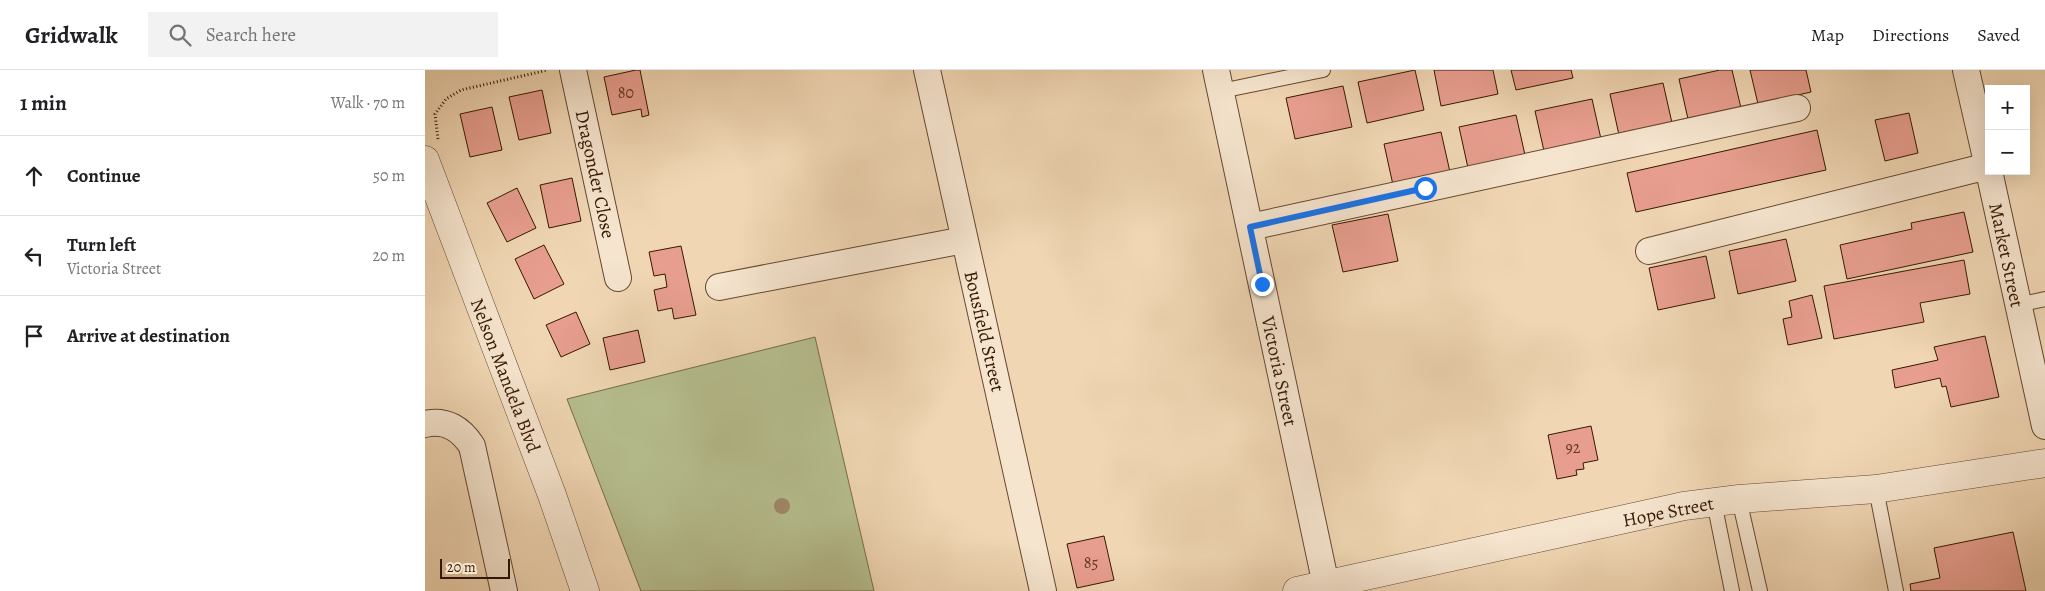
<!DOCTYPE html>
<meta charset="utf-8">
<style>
body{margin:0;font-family:Alegreya,serif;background:#f2f2f2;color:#202124}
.controls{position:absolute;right:15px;top:15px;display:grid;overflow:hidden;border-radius:0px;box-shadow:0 5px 20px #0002}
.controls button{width:45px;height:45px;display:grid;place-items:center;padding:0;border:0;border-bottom:1px solid #e0e0e0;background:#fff;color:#202124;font:25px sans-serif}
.scale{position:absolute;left:15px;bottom:12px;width:70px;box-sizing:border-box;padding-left:5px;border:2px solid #351801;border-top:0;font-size:14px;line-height:18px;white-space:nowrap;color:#351801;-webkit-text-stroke:4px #f5e4ce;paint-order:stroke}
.stop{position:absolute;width:15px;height:15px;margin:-11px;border:4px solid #1a73e8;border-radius:50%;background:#fff}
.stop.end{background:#1a73e8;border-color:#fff;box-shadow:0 1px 5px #0008}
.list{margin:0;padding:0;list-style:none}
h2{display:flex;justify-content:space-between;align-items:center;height:65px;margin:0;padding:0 20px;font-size:21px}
h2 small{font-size:16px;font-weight:400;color:#757577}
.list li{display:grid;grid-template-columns:32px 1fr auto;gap:15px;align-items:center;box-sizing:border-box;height:80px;padding:0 20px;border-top:1px solid #e0e0e0}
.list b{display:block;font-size:19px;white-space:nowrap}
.list p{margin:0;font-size:16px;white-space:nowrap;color:#757577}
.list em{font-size:16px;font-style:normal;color:#757577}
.icon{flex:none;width:28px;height:28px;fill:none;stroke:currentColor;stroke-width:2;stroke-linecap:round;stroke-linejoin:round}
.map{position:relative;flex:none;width:1620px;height:521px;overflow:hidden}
header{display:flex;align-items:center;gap:30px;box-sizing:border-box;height:70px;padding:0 25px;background:#fff;border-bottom:1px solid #e0e0e0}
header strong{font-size:24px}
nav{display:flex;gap:28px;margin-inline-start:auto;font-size:18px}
.search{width:350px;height:45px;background:#f2f2f2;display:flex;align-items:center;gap:12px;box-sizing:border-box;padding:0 18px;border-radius:0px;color:#757577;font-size:19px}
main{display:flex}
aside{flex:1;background:#fff}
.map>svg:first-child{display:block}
.green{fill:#b6be8f;stroke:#766b48}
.building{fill:#e89e8f;stroke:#351801}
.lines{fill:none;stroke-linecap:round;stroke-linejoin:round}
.service-casing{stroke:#64482e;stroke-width:16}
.minor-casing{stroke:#64482e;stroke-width:28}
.tertiary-casing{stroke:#64482e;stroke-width:29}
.path{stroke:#351801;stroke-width:3;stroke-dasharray:1 2.5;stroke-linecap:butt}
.service{stroke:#f5e4ce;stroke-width:14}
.minor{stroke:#f5e4ce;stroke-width:26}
.tertiary{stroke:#f5e4ce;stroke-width:28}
.tree{fill:#9f8969}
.route{stroke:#1a73e8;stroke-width:6}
.labels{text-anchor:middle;stroke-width:4;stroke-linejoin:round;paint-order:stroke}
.number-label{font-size:16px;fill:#623a24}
.street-label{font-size:19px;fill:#351801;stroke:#f5e4ce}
</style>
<header>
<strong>Gridwalk</strong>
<div class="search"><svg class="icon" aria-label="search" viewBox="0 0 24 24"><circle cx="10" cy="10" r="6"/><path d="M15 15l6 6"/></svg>Search here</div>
<nav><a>Map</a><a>Directions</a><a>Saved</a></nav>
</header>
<main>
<aside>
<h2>1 min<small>Walk · 70 m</small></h2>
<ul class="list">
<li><svg class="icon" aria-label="ahead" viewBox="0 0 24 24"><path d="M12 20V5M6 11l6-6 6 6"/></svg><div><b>Continue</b></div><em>50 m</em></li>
<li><svg class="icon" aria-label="left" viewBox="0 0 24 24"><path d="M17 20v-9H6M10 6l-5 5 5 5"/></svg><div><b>Turn left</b><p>Victoria Street</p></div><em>20 m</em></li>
<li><svg class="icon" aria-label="arrive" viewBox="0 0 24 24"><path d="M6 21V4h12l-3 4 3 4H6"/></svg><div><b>Arrive at destination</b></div></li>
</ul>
</aside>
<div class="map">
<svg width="1620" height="521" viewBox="0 0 1620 521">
<rect width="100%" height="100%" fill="#f0d6b3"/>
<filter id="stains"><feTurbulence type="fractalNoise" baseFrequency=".004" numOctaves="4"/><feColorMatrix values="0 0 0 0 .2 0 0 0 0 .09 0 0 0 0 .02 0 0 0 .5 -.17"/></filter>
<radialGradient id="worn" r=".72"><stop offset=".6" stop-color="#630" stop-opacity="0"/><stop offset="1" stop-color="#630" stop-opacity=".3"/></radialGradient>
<path class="green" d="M390,267L449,521H216L142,329Z"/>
<path class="building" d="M211,0H215L224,45L217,47L216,39L187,45L179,7Z
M990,0L999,40L942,53L933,12Z
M1009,0H1068L1073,24L1016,36Z
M1086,0H1146L1148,8L1091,20Z
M1295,0H1307L1316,38L1263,49L1254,9Z
M1325,0H1381L1386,22L1333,34Z
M1238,13L1247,53L1194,65L1185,24Z
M918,16L927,57L870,69L861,28Z
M117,20L126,63L94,70L84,27Z
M1167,29L1176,69L1119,81L1110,41Z
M67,37L77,80L45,87L35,44Z
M1484,43L1493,83L1460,91L1450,50Z
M1091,45L1100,85L1043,98L1034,57Z
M1392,60L1401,100L1211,142L1202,103Z
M1016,62L1025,102L968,115L959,74Z
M147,108L156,151L124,158L115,115Z
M92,118L111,158L82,172L62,133Z
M1539,142L1548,182L1422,209L1415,175L1487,159L1486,153Z
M963,144L973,191L918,202L907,155Z
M1361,169L1371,211L1313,224L1304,181Z
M119,175L139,214L109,229L90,189Z
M256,176L271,245L249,249L247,238L233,241L229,220L242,217L240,204L229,206L224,182Z
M1281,186L1290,228L1233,240L1224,198Z
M1539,190L1545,224L1495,233L1499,252L1409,269L1399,216Z
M1387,225L1397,268L1363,275L1358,249L1367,247L1364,231Z
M151,242L165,274L136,287L121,255Z
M213,260L220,292L185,300L178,268Z
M1560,266L1574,327L1526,337L1521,316L1517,317L1515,308L1470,318L1467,300L1513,290L1509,277Z
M1166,356L1173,390L1158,393L1159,399L1151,400L1152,405L1132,409L1123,365Z
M1588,462L1601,521H1486L1485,514L1515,508L1509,478Z
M679,466L689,510L652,518L642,474Z"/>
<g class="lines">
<g class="service-casing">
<path id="service" d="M796,21L898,0
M1593,235L1620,229
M1451,419L1471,521
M1314,429L1335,521
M1289,432L1307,521"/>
</g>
<g class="minor-casing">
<path id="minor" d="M148,0L193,208
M502,0L618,521
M791,0L901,515
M1541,0L1564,101
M1564,101L1620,356
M825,157L1372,38
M1224,181L1563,96
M294,217L539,170
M0,354C21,349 36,359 47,376L79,521"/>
</g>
<g class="tertiary-casing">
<path id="tertiary" d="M0,90L127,425L160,521
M872,521L1259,436L1314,429L1451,419L1620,393"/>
</g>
<path class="path" d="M13,69L10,44L21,29L36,20L123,0"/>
<use href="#service" class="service"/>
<use href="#minor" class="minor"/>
<use href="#tertiary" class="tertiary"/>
</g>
<circle class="tree" cx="357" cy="436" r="8"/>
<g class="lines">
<path class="route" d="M837,214L825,157L1000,118"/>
</g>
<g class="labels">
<g class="number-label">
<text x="201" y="28">80</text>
<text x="1148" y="383">92</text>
<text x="666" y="498">85</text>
</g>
<g class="street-label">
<text transform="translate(171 104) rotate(78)" y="7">Dragonder Close</text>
<text transform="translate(1582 185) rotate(78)" y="7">Market Street</text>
<text transform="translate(560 261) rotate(77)" y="7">Bousfield Street</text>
<text transform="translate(855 301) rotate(78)" y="7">Victoria Street</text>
<text transform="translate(81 305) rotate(69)" y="7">Nelson Mandela Blvd</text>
<text transform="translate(1243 441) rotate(-11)" y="7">Hope Street</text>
</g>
</g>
<rect width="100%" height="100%" filter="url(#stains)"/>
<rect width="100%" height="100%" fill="url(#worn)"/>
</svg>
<div class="controls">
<button>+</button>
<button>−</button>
</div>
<div class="scale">20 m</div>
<div class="stop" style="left:1000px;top:118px"></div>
<div class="stop end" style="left:837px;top:214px"></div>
</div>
</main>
